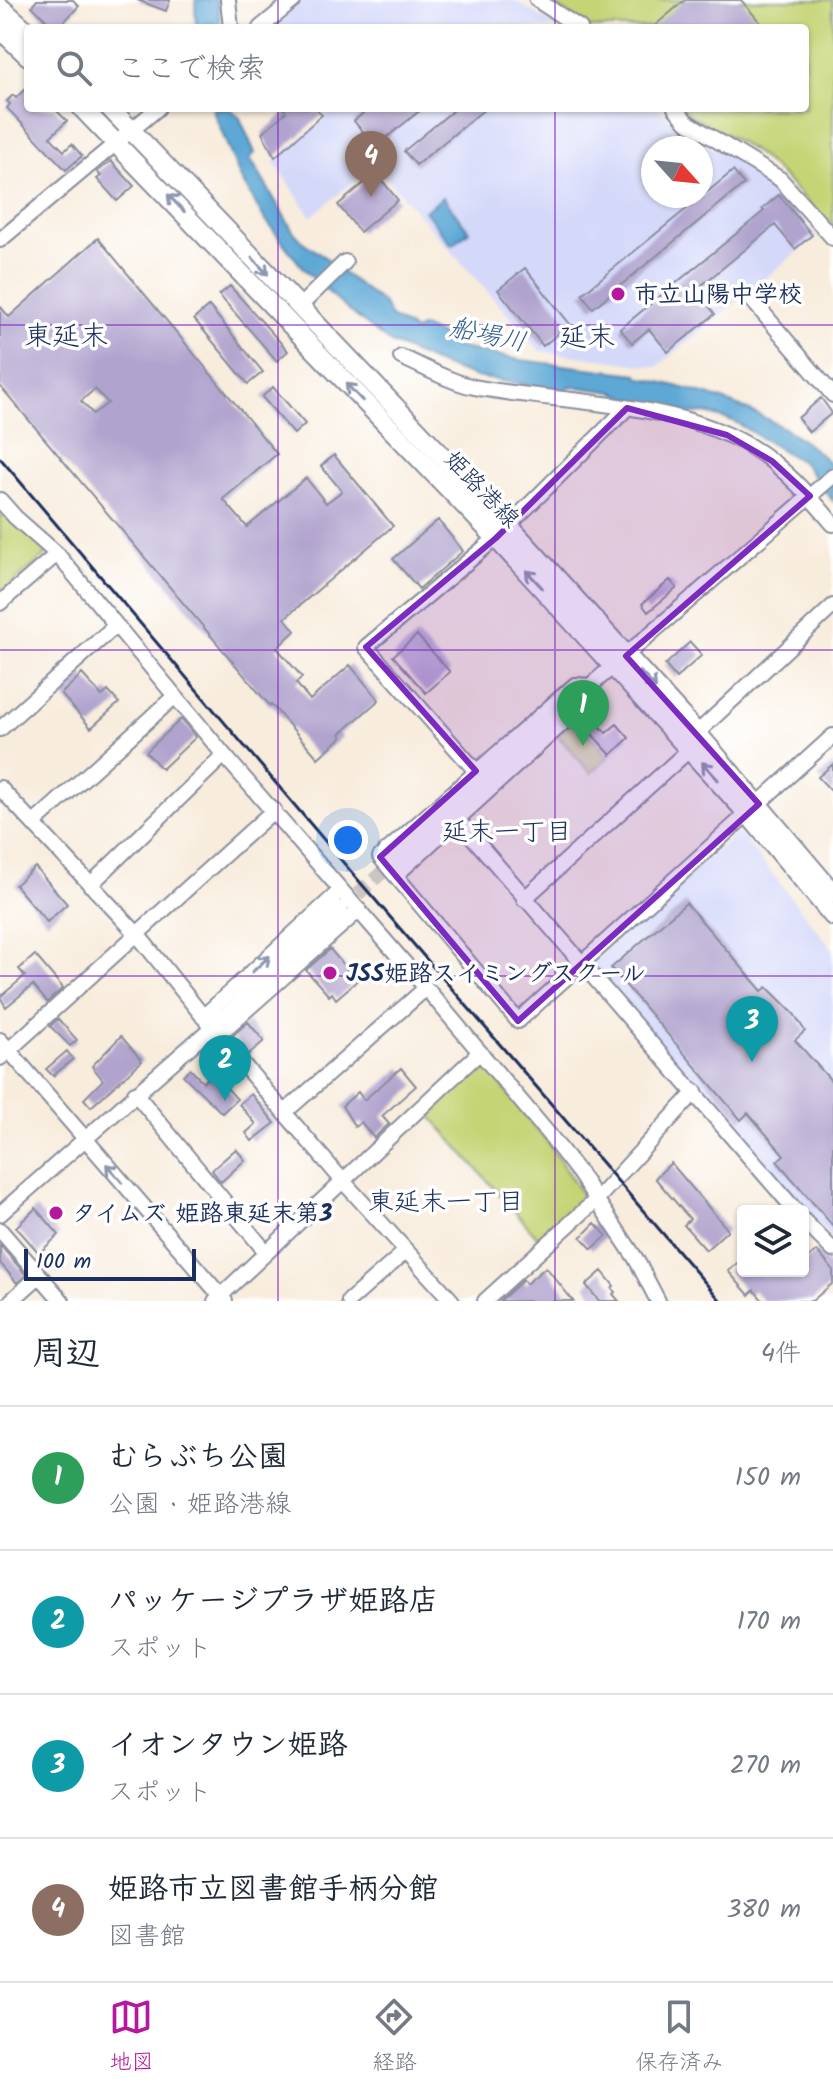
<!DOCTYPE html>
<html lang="ja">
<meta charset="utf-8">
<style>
body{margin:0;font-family:Kalam,"Klee One",sans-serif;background:#f6f6f7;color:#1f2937}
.controls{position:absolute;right:24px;bottom:24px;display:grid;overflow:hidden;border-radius:8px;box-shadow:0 2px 6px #0004}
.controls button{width:72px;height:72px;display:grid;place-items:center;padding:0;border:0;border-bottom:2px solid #e0e1e3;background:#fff;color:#1f2937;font:40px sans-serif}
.compass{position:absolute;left:641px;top:136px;width:72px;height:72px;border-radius:50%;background:#fff;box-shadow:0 2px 6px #0004;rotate:117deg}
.scale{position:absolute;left:24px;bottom:20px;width:172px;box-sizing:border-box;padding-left:8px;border:4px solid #1b2f5e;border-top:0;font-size:22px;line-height:28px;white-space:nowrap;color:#1b2f5e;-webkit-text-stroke:6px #fff;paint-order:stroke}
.you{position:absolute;left:348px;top:840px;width:28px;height:28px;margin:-20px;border:6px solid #fff;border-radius:50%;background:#1a73e8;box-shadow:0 0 0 12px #1a73e833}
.badge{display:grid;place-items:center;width:52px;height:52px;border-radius:50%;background:#b5179e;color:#fff;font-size:26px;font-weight:700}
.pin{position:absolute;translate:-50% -66px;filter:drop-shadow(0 2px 4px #0008)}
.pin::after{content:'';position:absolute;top:42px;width:28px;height:24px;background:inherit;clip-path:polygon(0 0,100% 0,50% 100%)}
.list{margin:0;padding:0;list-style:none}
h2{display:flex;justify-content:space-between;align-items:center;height:104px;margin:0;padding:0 32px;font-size:34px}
h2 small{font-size:26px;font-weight:400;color:#747a83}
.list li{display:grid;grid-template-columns:52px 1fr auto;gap:24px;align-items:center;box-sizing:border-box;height:144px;padding:0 32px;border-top:2px solid #e0e1e3}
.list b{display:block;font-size:30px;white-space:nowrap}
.list p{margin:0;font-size:26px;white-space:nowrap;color:#747a83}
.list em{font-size:26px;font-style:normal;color:#747a83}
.icon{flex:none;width:44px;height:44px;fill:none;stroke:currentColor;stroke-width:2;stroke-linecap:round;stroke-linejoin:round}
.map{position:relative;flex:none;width:833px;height:1301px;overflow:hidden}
.search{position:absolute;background:#fff;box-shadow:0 2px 6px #0004;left:24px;right:24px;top:24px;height:88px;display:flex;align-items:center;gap:20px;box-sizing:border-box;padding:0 28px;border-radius:8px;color:#747a83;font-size:30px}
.sheet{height:680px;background:#fff}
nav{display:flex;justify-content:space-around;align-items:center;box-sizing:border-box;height:112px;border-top:2px solid #e0e1e3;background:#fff;font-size:22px;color:#747a83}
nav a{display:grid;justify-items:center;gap:4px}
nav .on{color:#b5179e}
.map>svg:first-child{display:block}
.built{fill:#d4d8f9;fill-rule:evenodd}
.green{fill:#c5d475;stroke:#70826a;stroke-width:2}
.water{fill:#5da8d5;stroke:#3c6c9a;stroke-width:2}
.building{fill:#b0a3ce;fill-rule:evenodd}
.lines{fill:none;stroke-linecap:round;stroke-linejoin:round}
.minor-tunnel{stroke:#ccc6c3;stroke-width:14;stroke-dasharray:14 7;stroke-linecap:butt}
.minor-casing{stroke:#8a8e9d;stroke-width:18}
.major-casing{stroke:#8a8e9d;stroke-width:22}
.minor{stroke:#fff;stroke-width:14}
.major{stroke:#fff;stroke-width:18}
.rail{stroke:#1b2f5e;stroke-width:3}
.oneway{stroke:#8d97ae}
.marked{fill:#7b2cbf;fill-opacity:0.2;stroke:#7b2cbf;stroke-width:6;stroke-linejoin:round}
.grid{fill:none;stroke:#7b2cbf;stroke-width:2;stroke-opacity:0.55}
.poi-dot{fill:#b5179e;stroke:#fff;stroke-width:3}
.labels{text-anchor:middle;stroke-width:7;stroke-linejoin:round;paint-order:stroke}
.poi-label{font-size:24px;font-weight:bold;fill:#1b2f5e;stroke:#fff;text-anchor:start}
.street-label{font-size:24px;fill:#1b2f5e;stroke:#fff}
.water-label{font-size:26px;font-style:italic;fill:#355f8e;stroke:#fff}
.neighbourhood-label{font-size:26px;fill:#1b2f5e;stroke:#fff}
.quarter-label{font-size:28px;fill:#1b2f5e;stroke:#fff}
</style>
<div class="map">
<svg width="833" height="1301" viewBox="0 0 833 1301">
<rect width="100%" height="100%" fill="#fff"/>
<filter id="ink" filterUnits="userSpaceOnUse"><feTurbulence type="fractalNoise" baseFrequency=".0125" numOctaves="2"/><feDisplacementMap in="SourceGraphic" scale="16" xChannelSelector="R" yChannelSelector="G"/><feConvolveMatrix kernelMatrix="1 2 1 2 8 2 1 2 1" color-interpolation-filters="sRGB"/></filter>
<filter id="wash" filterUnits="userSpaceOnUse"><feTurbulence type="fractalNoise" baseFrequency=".006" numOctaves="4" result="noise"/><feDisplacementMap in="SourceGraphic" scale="32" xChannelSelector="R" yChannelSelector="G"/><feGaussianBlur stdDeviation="1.8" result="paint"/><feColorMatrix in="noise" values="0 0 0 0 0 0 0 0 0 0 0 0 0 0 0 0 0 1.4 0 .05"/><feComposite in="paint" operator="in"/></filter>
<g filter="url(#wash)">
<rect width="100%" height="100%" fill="#f8ecdc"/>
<path class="built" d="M302,0H514L559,28H267Z
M320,108H658L689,137L740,161L775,189L817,236L657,367L540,351L374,164L311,217L274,162L327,117ZM653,148H701V196H653Z
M738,831L833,950V1240L732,1128L592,966V961Z"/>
<path class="green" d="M547,0H833V232C806,201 781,170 747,147C726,132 701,125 681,108H805V28H590Z
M0,510L46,550V555L0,594Z
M575,719L609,757L591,773L557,735Z
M478,1064L485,1065L549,1144L586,1201L540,1240L427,1112Z"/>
<path class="water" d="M195,0H217L221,28H215L213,22L209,23L210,28H196Z
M212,108H230L240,118L255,153L250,158L293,231L303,242L343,270L342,272L383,303L391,317L415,331L422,327L449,338L452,341L451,346L520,360L638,374L637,377C705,391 785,415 833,467V501L803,463L733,421L706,413L692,414L627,398L614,392L570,386L566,391L476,377L441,365L391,343L382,337L342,305L302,267L264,218L240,177Z
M443,197L469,231L452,245L425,211Z"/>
<g id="blocks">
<path class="building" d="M37,0H73L79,6L58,28H54L32,6Z
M137,0H170L166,11Z
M685,0H741L765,28H652Z
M28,86V108H54L67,121L50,137L64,151L72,144L82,156L66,170L7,108L10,104L7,101L13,95L16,98Z
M283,108H316L322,115L275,157L262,133L286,112Z
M369,108H423L375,147L354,121Z
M456,108H486L416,165L404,151Z
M111,161L134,186L117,201L97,179L101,176L97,172Z
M733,171L744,184L593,308L582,294Z
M376,173L398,200L360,232L338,205Z
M779,195L812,235L795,249L775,225L696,290L715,314L668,352L649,329L632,343L620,329L764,211L762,209Z
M98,238L277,454L223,499L247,527L306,478L326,503L342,491L321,466L334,455L393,526L285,618L295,631L277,648L302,677L296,683L310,700L350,665L379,700L340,734L342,737L318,758L271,704L270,706L0,386V306L9,317ZM95,389L108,403L93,414L81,401Z
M525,268L570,324L543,346L498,290Z
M230,286L288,351L277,361L219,295Z
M209,306L263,372L248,384L194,319Z
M273,387L305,424L294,434L262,397Z
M821,398L832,413L809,432L798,418Z
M438,520L463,551L419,589L393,559Z
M670,580L677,588L648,612L642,604Z
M417,635L450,672L426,693L393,656Z
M690,642L702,655L676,678L665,665Z
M82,674L102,696L108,691L119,703L91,728L61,694Z
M588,711L606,733L617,724L629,738L611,755L578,719Z
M181,719L196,737L162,769L146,752Z
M833,764V793L818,777Z
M35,867L67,904L47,922L15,885Z
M686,903L762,991L767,987L794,1014L805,1031L795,1040L833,1083V1226L777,1161L784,1155L748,1113L741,1120L611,968Z
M330,949L357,981L336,999L332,993L329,996L306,970Z
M35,955L63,988L47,1002L33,985L6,1007L0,997L25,976L19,969Z
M58,1019L77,1040L70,1046L50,1026Z
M248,1022L264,1041L248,1055L232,1036Z
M121,1036L142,1061L91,1107L84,1099L103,1080L92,1066Z
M67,1051L73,1059L53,1076L46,1069Z
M401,1068L416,1086L382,1116L389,1124L374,1138L361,1122L355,1127L342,1106L358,1092L364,1100Z
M190,1069L203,1082L213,1073L237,1099L222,1113L183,1075Z
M251,1094L275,1123L252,1141L246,1133L256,1124L239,1104Z
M236,1149L245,1160L221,1182L212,1170Z
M671,1163L728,1230L706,1250L684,1225L690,1219L655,1178Z
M36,1208L59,1235L39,1253L16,1227Z
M595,1223L607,1236L592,1249L581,1237Z
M0,1245L26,1275L17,1283L0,1263Z
M817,1251L833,1270V1283L812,1301H763L754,1290L749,1295L728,1271L743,1258V1271H803V1263Z
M546,1267L573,1301H500L523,1280L526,1284Z
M602,1271L614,1286L612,1288L615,1292L613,1294L619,1301H599L586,1285Z"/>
</g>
</g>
<g filter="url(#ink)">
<use href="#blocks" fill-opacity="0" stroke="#8a8e9d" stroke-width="2"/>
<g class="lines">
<path class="minor-tunnel" d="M342,908L395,861"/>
<g class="minor-casing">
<path id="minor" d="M228,0L231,28
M537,0L580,28
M260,28L294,0
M675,108L687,122L780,179L833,238
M0,240L158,108
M752,300L833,395
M299,307L345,262
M401,357C424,367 450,382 474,387C567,405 697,399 774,463C796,481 815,502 833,524
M0,500L15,517L57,554L224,755L426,988L551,1137L579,1173L636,1259L658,1301
M0,603L57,554
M590,686L575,685L380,857L518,1021L833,736
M0,729L115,626
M697,733L833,606
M476,771L366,647L496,538L627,408
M0,788L137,934L218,1035L342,1180L452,1301
M457,819L796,1211
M34,823L175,696
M395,861L590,686L833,476
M396,875L566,720
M90,885L224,755
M524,899L690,749
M203,1017L341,890
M218,1035L359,910
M0,1040L225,1301
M0,1058L274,810
M135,1093L266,1252
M285,1112L426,988
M0,1214L226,1015L341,908
M803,1220L833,1250
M0,1230L62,1301
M11,1301L39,1276
M215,1301L480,1052
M349,1301L406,1251
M485,1301L596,1200L695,1092"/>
</g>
<g class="major-casing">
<path id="major" d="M0,7L28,32
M0,29L28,56
M82,108L496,538L748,814L833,916
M110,108L509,526L697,733L833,893"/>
</g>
<use href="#minor" class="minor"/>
<use href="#major" class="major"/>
<path class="rail" d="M0,458L353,874L721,1301"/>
</g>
<defs><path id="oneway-shaft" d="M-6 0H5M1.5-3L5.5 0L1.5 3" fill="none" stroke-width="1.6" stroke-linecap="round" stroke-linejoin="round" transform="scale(2)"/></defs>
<g class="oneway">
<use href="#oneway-shaft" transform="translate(176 203) rotate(-134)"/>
<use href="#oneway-shaft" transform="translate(260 266) rotate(47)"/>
<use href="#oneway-shaft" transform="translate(354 392) rotate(-134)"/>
<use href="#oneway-shaft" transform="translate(534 579) rotate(-133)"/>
<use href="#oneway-shaft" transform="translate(648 680) rotate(47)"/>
<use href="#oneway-shaft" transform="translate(710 771) rotate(-132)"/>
<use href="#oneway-shaft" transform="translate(261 964) rotate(-43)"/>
<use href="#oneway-shaft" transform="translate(114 1173) rotate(-131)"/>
</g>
</g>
<path class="marked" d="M627,408L727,435L772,461L810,496L626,656L759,804L518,1021L380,857L476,771L366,647L496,538Z"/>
<path class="grid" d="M278,0V28M555,0V28M278,108V1301M555,108V1301M0,325H833M0,650H833M0,976H833"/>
<g class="poi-dot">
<circle cx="618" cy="294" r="8"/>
<circle cx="330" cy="973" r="8"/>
<circle cx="56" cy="1213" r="8"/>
</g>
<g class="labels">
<g class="poi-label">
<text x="634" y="302">市立山陽中学校</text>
<text x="346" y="981">JSS姫路スイミングスクール</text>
<text x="72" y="1221">タイムズ 姫路東延末第3</text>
</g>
<g class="street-label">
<text transform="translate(482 489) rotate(46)" y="8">姫路港線</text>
</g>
<g class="water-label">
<text transform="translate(488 334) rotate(12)" y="9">船場川</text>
</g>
<g class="neighbourhood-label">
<text x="507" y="840">延末一丁目</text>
<text x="446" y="1210">東延末一丁目</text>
</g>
<g class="quarter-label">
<text x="66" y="345">東延末</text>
<text x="587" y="346">延末</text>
</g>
</g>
</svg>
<div class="controls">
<button><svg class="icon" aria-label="layers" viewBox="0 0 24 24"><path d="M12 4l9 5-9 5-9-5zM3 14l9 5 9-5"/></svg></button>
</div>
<svg class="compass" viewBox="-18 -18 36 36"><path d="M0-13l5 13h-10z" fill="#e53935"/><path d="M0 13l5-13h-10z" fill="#747a83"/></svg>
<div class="scale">100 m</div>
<div class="you"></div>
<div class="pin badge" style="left:583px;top:746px;background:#2e9e5b">1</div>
<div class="pin badge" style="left:225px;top:1101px;background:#0f9aa8">2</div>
<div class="pin badge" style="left:752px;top:1062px;background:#0f9aa8">3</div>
<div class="pin badge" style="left:371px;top:197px;background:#8d6e63">4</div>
<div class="search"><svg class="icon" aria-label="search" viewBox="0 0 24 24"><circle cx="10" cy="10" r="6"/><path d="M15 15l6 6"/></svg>ここで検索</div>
</div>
<section class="sheet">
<h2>周辺<small>4件</small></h2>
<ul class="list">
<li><span class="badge" style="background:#2e9e5b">1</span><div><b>むらぶち公園</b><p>公園 · 姫路港線</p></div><em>150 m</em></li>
<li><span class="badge" style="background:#0f9aa8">2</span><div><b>パッケージプラザ姫路店</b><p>スポット</p></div><em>170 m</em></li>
<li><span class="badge" style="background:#0f9aa8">3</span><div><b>イオンタウン姫路</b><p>スポット</p></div><em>270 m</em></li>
<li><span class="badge" style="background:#8d6e63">4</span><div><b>姫路市立図書館手柄分館</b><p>図書館</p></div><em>380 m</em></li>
</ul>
</section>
<nav>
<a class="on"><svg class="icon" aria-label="map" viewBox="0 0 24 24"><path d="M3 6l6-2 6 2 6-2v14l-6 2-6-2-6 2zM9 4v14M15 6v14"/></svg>地図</a>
<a><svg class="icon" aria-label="directions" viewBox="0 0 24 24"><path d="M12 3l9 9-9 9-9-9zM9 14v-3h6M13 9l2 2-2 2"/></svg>経路</a>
<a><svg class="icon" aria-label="saved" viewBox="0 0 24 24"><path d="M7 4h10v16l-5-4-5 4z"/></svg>保存済み</a>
</nav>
